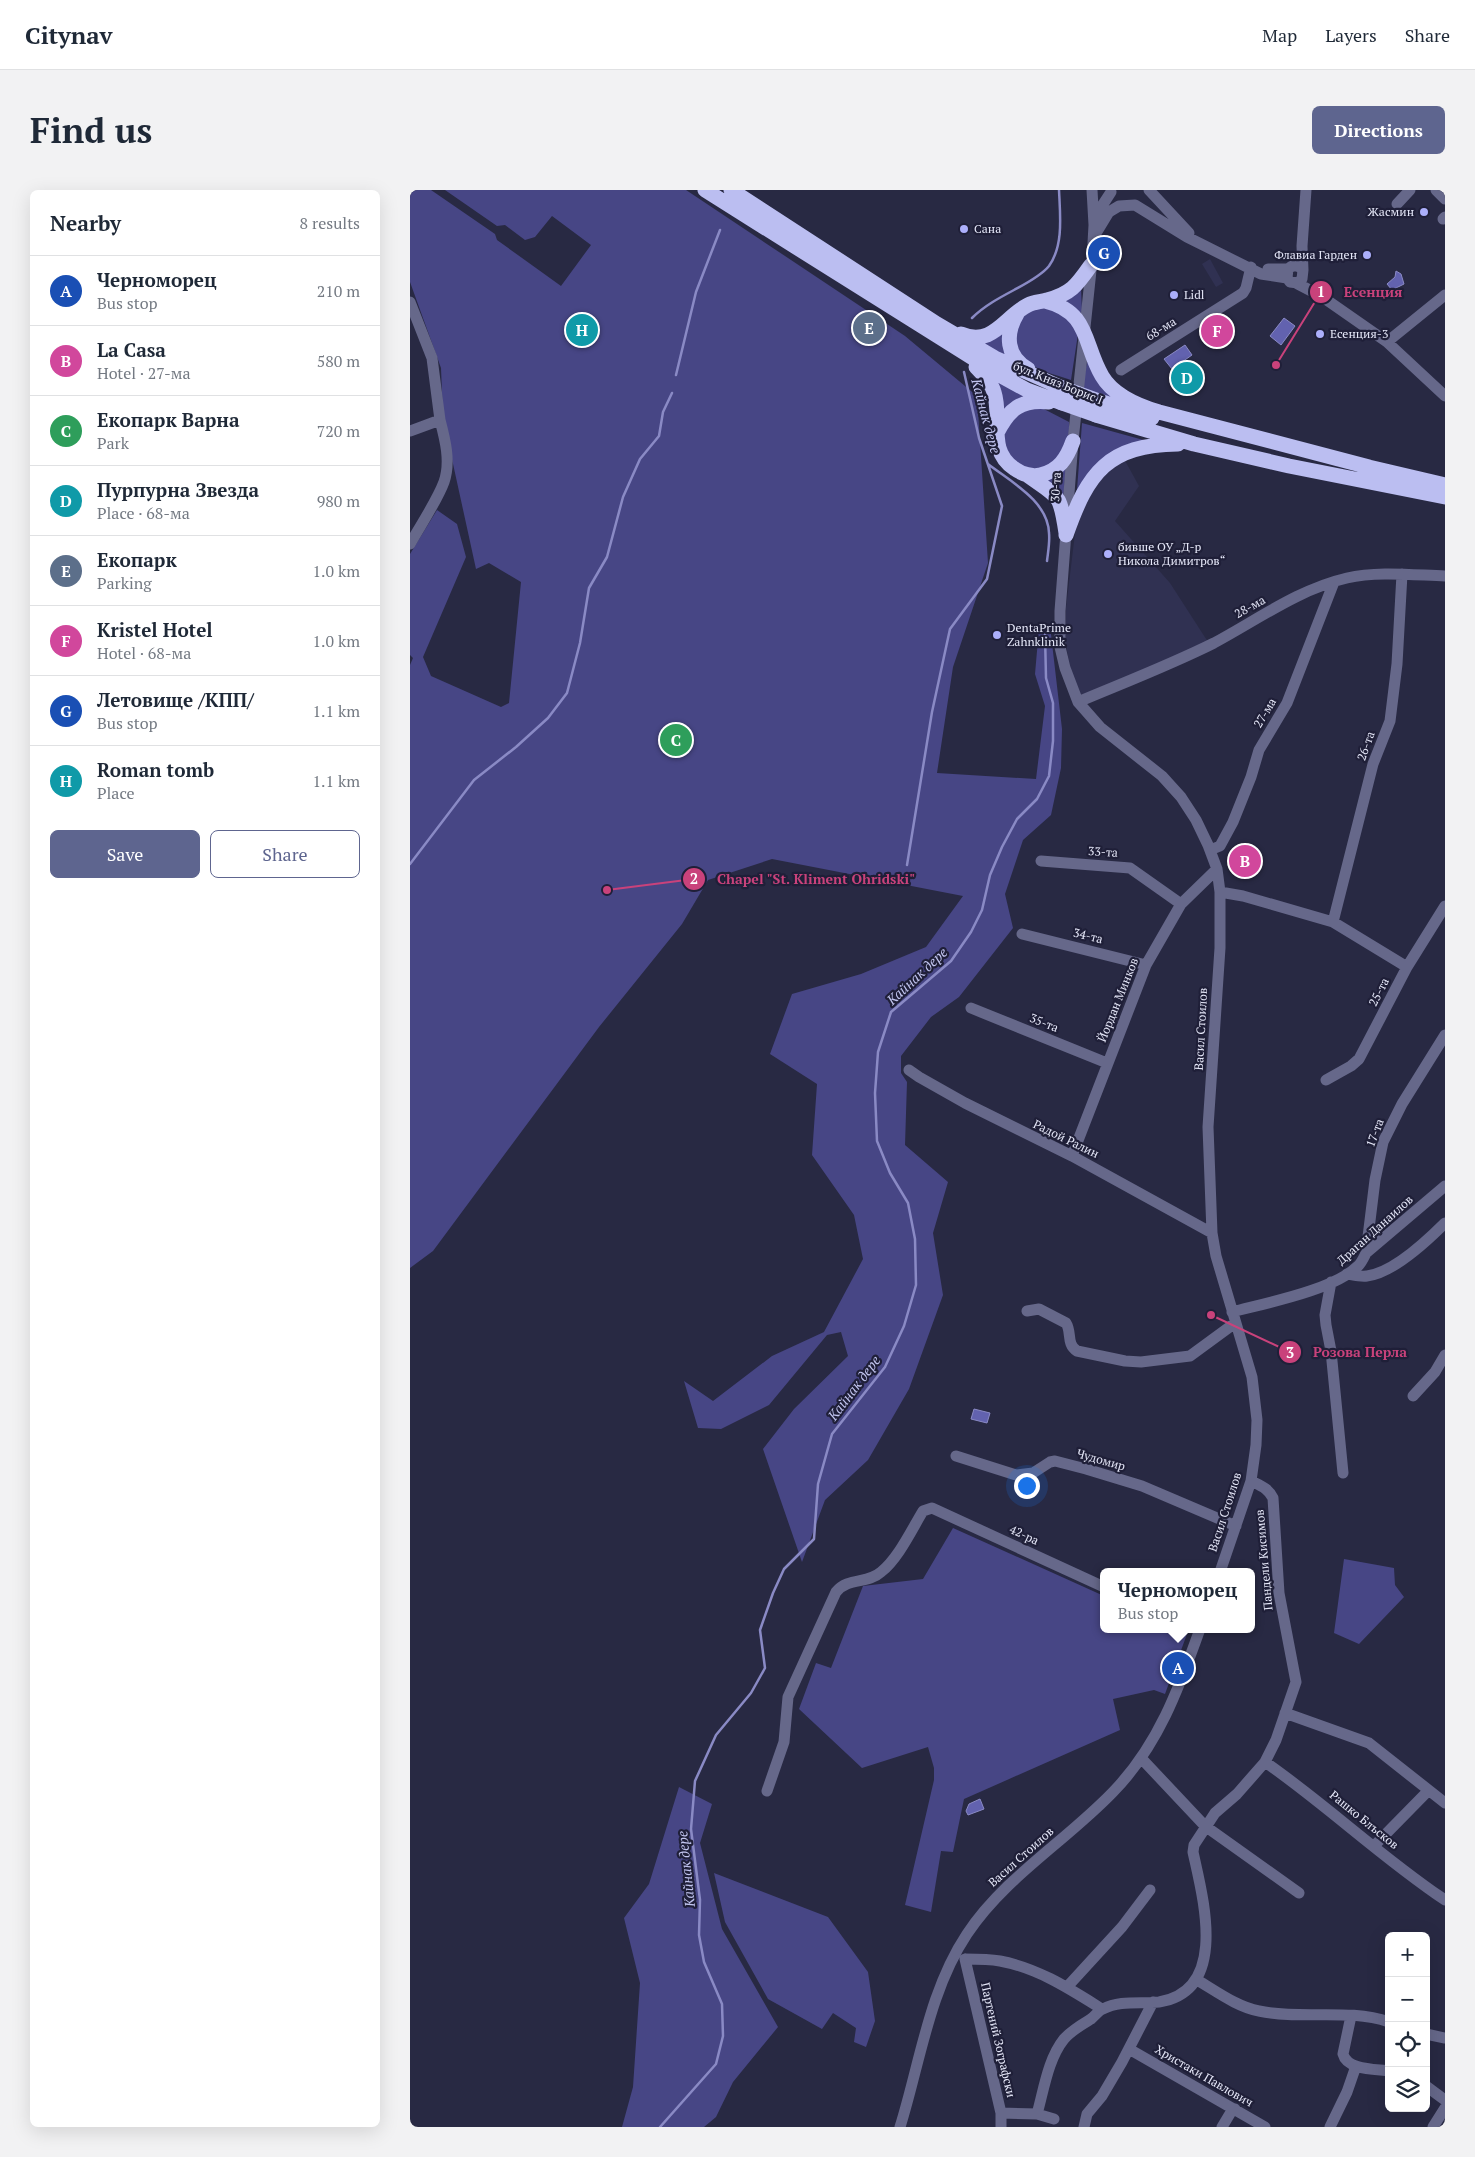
<!DOCTYPE html>
<meta charset="utf-8">
<style>
body{margin:0;font-family:"PT Serif",serif;background:#f2f2f3;color:#1f2937}
.controls{position:absolute;right:15px;bottom:15px;display:grid;overflow:hidden;border-radius:8px;box-shadow:0 5px 20px #0002}
.controls button{width:45px;height:45px;display:grid;place-items:center;padding:0;border:0;border-bottom:1px solid #e0e1e3;background:#fff;color:#1f2937;font:25px sans-serif}
.you{position:absolute;left:616px;top:1295px;width:18px;height:18px;margin:-12px;border:4px solid #fff;border-radius:50%;background:#1a73e8;box-shadow:0 0 0 8px #1a73e833}
.badge{display:grid;place-items:center;width:32px;height:32px;border-radius:50%;background:#5e658f;color:#fff;font-size:16px;font-weight:700}
.pin{position:absolute;translate:-50% -50%;border:2px solid #fff;box-shadow:0 1px 5px #0006}
.popup{position:absolute;left:690px;top:1378px;width:155px;height:65px;box-sizing:border-box;display:grid;place-content:center;border-radius:8px;background:#fff;filter:drop-shadow(0 1px 4px #0005);font-size:16px;white-space:nowrap;color:#747a83}
.popup b{font-size:19px;color:#1f2937}
.popup::after{content:'';position:absolute;left:50%;top:100%;margin-left:-10px;border:10px solid transparent;border-top-color:#fff}
.list{margin:0;padding:0;list-style:none}
h2{display:flex;justify-content:space-between;align-items:center;height:65px;margin:0;padding:0 20px;font-size:21px}
h2 small{font-size:16px;font-weight:400;color:#747a83}
.list li{display:grid;grid-template-columns:32px 1fr auto;gap:15px;align-items:center;box-sizing:border-box;height:70px;padding:0 20px;border-top:1px solid #e0e1e3}
.list b{display:block;font-size:19px;white-space:nowrap}
.list p{margin:0;font-size:16px;white-space:nowrap;color:#747a83}
.list em{font-size:16px;font-style:normal;color:#747a83}
.actions{display:flex;gap:10px;padding:15px 20px}
.actions a{flex:1;padding:11px 0;border:1px solid #5e658f;border-radius:8px;text-align:center;font-size:18px;color:#5e658f}
.actions .main{background:#5e658f;color:#fff}
.icon{flex:none;width:28px;height:28px;fill:none;stroke:currentColor;stroke-width:2;stroke-linecap:round;stroke-linejoin:round}
.map{position:relative;flex:none;width:1035px;height:1937px;overflow:hidden;border-radius:8px}
header{display:flex;align-items:center;gap:30px;box-sizing:border-box;height:70px;padding:0 25px;background:#fff;border-bottom:1px solid #e0e1e3}
header strong{font-size:24px}
nav{display:flex;gap:28px;margin-inline-start:auto;font-size:18px}
.intro{display:flex;align-items:center;justify-content:space-between;box-sizing:border-box;height:120px;padding:0 30px}
h1{margin:0;font-size:35px}
.button{padding:12px 22px;border-radius:8px;background:#5e658f;color:#fff;font-size:18px;font-weight:700}
main{display:flex;gap:30px;padding:0 30px}
aside{flex:1;background:#fff;border-radius:8px;box-shadow:0 5px 20px #0002}
.map>svg:first-child{display:block}
.built{fill:#303152}
.green{fill:#474685}
.water{fill:#6262af;stroke:#8a8ac5}
.lines{fill:none;stroke-linecap:round;stroke-linejoin:round}
.stream{stroke:#8a8ac5;stroke-width:2.5}
.minor{stroke:#66688a;stroke-width:11}
.highway{stroke:#bbbef1;stroke-width:15}
.highway-bridge{stroke:#bbbef1;stroke-width:15}
.poi-dot{fill:#acaffb;stroke:#1f1f38;stroke-width:2}
.labels{text-anchor:middle;stroke-width:4.5;stroke-linejoin:round;paint-order:stroke}
.poi-label{font-size:12px;fill:#e6e8f9;stroke:#1f1f38;text-anchor:start}
.street-label{font-size:12px;fill:#e6e8f9;stroke:#1f1f38}
.water-label{font-size:14px;font-style:italic;fill:#c2c5f0;stroke:#1f1f38}
.leader{fill:none;stroke:#c9427b;stroke-width:2}
.callout-dot{fill:#c9427b;stroke:#1f1f38;stroke-width:2}
.mark-label{font-size:15px;text-anchor:middle;font-weight:bold;fill:#fff}
.callout-label{font-size:14px;text-anchor:middle;font-weight:bold;fill:#c9427b;stroke:#1f1f38;stroke-width:4.5;stroke-linejoin:round;paint-order:stroke}
</style>
<header>
<strong>Citynav</strong>
<nav><a>Map</a><a>Layers</a><a>Share</a></nav>
</header>
<div class="intro"><h1>Find us</h1><a class="button">Directions</a></div>
<main>
<aside>
<h2>Nearby<small>8 results</small></h2>
<ul class="list">
<li><span class="badge" style="background:#1a4fb4">A</span><div><b>Черноморец</b><p>Bus stop</p></div><em>210 m</em></li>
<li><span class="badge" style="background:#d1479c">B</span><div><b>La Casa</b><p>Hotel · 27-ма</p></div><em>580 m</em></li>
<li><span class="badge" style="background:#2e9e5b">C</span><div><b>Екопарк Варна</b><p>Park</p></div><em>720 m</em></li>
<li><span class="badge" style="background:#0f9aa8">D</span><div><b>Пурпурна Звезда</b><p>Place · 68-ма</p></div><em>980 m</em></li>
<li><span class="badge" style="background:#5c6f8a">E</span><div><b>Екопарк</b><p>Parking</p></div><em>1.0 km</em></li>
<li><span class="badge" style="background:#d1479c">F</span><div><b>Kristel Hotel</b><p>Hotel · 68-ма</p></div><em>1.0 km</em></li>
<li><span class="badge" style="background:#1a4fb4">G</span><div><b>Летовище /КПП/</b><p>Bus stop</p></div><em>1.1 km</em></li>
<li><span class="badge" style="background:#0f9aa8">H</span><div><b>Roman tomb</b><p>Place</p></div><em>1.1 km</em></li>
</ul>
<div class="actions"><a class="main">Save</a><a>Share</a></div>
</aside>
<div class="map">
<svg width="1035" height="1937" viewBox="0 0 1035 1937">
<rect width="100%" height="100%" fill="#282943"/>
<path class="built" d="M800,69L813,93L806,97L792,74Z
M713,267L729,296L705,331L760,393L798,452L670,508L660,477L656,455V418L666,335L679,301Z"/>
<path class="green" d="M0,0H21L85,44L87,50L151,96L181,55L142,26L125,47L115,50L95,35L87,36L35,0H276L495,146L567,206L578,373L543,477L527,583L626,589L635,516L625,484L629,438L640,436L652,539L651,578L641,625L613,650L595,704L603,738L549,807L521,827L491,866V883L497,892L495,955L538,992L523,1043L533,1105L499,1199L458,1270L415,1310L392,1372L353,1259L384,1219L438,1166L431,1142L417,1145L359,1215L311,1239L288,1238L274,1191L303,1211L362,1166L414,1142L453,1069L444,1025L402,965L407,894L360,864L382,804L451,784L516,757L553,706L362,669L298,690L272,734L189,837L23,1061L0,1078V475L3,468L0,465V364L27,320L47,334L56,367L13,467L21,486L91,517L99,513L111,392L79,373L66,379L33,228L31,178L0,92Z
M671,98L672,121L669,124L653,108Z
M630,114L657,124L668,144L661,190C641,183 608,177 605,151C605,145 607,137 607,131Z
M591,140L602,171L570,152Z
M677,172L679,173L717,215L672,198Z
M583,190L622,208L596,223Z
M632,218L659,232C659,239 659,248 658,255C649,290 587,288 595,236L615,220Z
M672,233L737,251L666,302L667,300Z
M656,278L653,311L631,290Z
M543,1338L694,1406V1439H767L777,1444L755,1504L744,1500L703,1509L710,1540L554,1609L543,1662L531,1661L521,1722L495,1715L524,1590V1578L518,1557L452,1578L389,1519L406,1473L421,1478L453,1396L513,1389Z
M934,1369L984,1378L985,1395L994,1407L949,1454L924,1443Z
M269,1597L302,1614L290,1653L312,1739L368,1837L323,1892L306,1927L294,1937H212L223,1897L230,1793L214,1728L239,1694Z
M304,1683L418,1727L458,1782L465,1831L456,1857L444,1852L446,1838L423,1823L412,1839L358,1809L315,1732Z"/>
<path class="water" d="M986,81L991,84L994,94L982,100L977,94L985,87Z
M874,128L885,136L871,155L860,146Z
M775,155L782,165L762,179L754,169Z
M564,1219L580,1223L577,1233L561,1229Z
M570,1609L574,1619L558,1625L556,1621L559,1614Z"/>
<g class="lines">
<path class="stream" d="M562,128C574,116 589,108 604,100C615,94 631,86 639,76C654,55 650,24 649,0
M266,185L286,102L310,40
M578,274C601,292 638,311 639,343C640,352 638,362 637,371
M0,674L64,590L106,557L138,528L157,503L170,453L179,398L197,367L213,307L230,269L249,246L253,222L262,203
M497,675L522,522L540,439L577,389L592,316L569,248L554,182
M250,1937L306,1874L313,1846L312,1814L294,1772L289,1745L290,1710L281,1639L285,1591L306,1545L341,1503L355,1478L350,1440L363,1403L374,1379L404,1349L408,1294L422,1244L475,1177L494,1136L506,1095L505,1049L498,1013L480,983L467,951L465,903L468,862L481,822L541,771L561,742L572,720L580,685L592,657L607,629L627,609L639,586L643,551V513L636,488L635,444"/>
<path class="minor" d="M682,0L684,35L682,71L663,251L650,421V457L655,478L668,512L690,537L752,586L771,607L786,630L798,655L807,679L810,702V758L798,937L802,1043L806,1066L842,1187L847,1230L846,1255L841,1291L810,1382
M739,0L779,43
M1026,0L1035,9
M987,14L1000,0
M1033,29L1035,27
M685,31L690,19L701,2
M685,45L699,22L709,16L725,15L777,47L851,84L877,88
M858,79H878L882,76H888L893,80L892,89L888,93L880,92L877,88L878,79
M893,80L892,56L896,0
M886,93L911,106L977,152L1035,206
M0,112L22,168L30,230L0,241
M977,152L1035,105
M711,180L833,103L836,98L841,77
M0,354C10,336 27,311 34,292C41,272 35,249 30,230
M668,512C713,493 760,475 804,453C847,430 889,399 937,388C967,381 1003,385 1035,386
M800,660L810,656L823,632L841,587L849,560L877,513L924,392
M631,671L720,678L771,714
M810,702L833,706L923,732L997,777
M923,732L963,574L980,531L987,474L992,384
M612,744L736,775
M561,818L697,873
M499,880L509,887L555,913L662,966L802,1043
M916,890L941,876L949,869L997,777L1035,716
M662,966L736,775L771,714L807,679
M956,1063L965,990L973,952L992,914L1035,845
M937,1084C943,1085 951,1087 957,1086C983,1083 1017,1051 1035,1033
M921,1092L915,1125L916,1135L921,1161L933,1283
M617,1121L629,1119L656,1133C662,1142 656,1154 667,1161L715,1171L731,1172L780,1166L825,1133
M822,1122C856,1113 924,1100 948,1076C952,1072 954,1067 956,1063L1035,996
M1003,1206L1025,1182L1035,1165
M546,1266L606,1285L623,1283L640,1272L645,1271L676,1279L732,1296L826,1336
M875,1523L959,1553L1035,1613
M731,1568L795,1636L889,1703
M855,1572C917,1615 972,1668 1035,1710
M357,1601L374,1552L378,1507L426,1402C438,1387 458,1394 471,1382C488,1369 502,1339 513,1321L522,1318L694,1397
M964,1656L1018,1601
M555,1769L591,1923V1937
M555,1769C567,1769 579,1769 590,1771C628,1778 660,1799 692,1819
M787,1790C806,1801 827,1817 849,1821C891,1830 938,1818 979,1832
M657,1797L712,1737L740,1700
M941,1826L933,1864C937,1880 965,1879 979,1881
M1016,1844L1035,1848
M719,1859L855,1937
M1016,1896L1035,1910
M591,1923L627,1924L644,1929
M627,1924C634,1899 638,1869 654,1849C662,1840 671,1835 681,1829C685,1826 688,1821 693,1819C710,1810 731,1814 749,1812C819,1801 793,1708 783,1662L784,1655L805,1623L827,1604L855,1572L866,1550L886,1492L869,1403L863,1308C858,1298 851,1296 841,1291
M490,1937C510,1873 519,1801 557,1744C595,1687 656,1651 703,1602C748,1556 769,1498 790,1439
M674,1937L677,1924L692,1906L712,1872L743,1812
M812,1937L821,1922L825,1919
M920,1937L937,1902L946,1876
M1023,1937L1035,1918"/>
<path class="highway" d="M295,0L593,187L617,200L652,213
M321,0L527,134L585,168L650,197
M635,111C680,122 673,154 692,186C703,205 729,216 749,222L959,277
M607,124C595,144 596,167 618,179
M551,144C583,157 594,127 618,115C624,112 630,112 637,110C661,104 667,95 681,75
M566,177C573,184 581,192 584,202C593,229 576,260 605,279C612,284 622,287 630,285C649,281 657,268 663,251
M689,211L742,228
M686,225L784,254L879,276L1035,307
M587,243C599,219 611,209 639,212
M950,275L1035,295
M617,285C649,308 650,302 656,343
M656,345C678,282 698,255 768,254"/>
<path class="highway-bridge" d="M650,197L689,211
M652,213L686,225"/>
</g>
<g class="poi-dot">
<circle cx="1014" cy="22" r="5"/>
<circle cx="554" cy="39" r="5"/>
<circle cx="957" cy="65" r="5"/>
<circle cx="764" cy="105" r="5"/>
<circle cx="910" cy="144" r="5"/>
<circle cx="698" cy="364" r="5"/>
<circle cx="587" cy="445" r="5"/>
</g>
<g class="labels">
<g class="poi-label">
<text x="1004" y="26" text-anchor="end">Жасмин</text>
<text x="564" y="43">Сана</text>
<text x="947" y="69" text-anchor="end">Флавиа Гарден</text>
<text x="774" y="109">Lidl</text>
<text x="920" y="148">Есенция-3</text>
<text x="708" y="361">бивше ОУ „Д-р<tspan x="708" dy="14">Никола Димитров“</tspan></text>
<text x="597" y="442">DentaPrime<tspan x="597" dy="14">Zahnklinik</tspan></text>
</g>
<g class="street-label">
<text transform="translate(751 139) rotate(-32)" y="4">68-ма</text>
<text transform="translate(648 193) rotate(22)" y="4">бул. Княз Борис I</text>
<text transform="translate(646 297) rotate(-86)" y="4">30-та</text>
<text transform="translate(840 417) rotate(-29)" y="4">28-ма</text>
<text transform="translate(855 523) rotate(-59)" y="4">27-ма</text>
<text transform="translate(956 556) rotate(-70)" y="4">26-та</text>
<text transform="translate(693 662) rotate(4)" y="4">33-та</text>
<text transform="translate(678 746) rotate(14)" y="4">34-та</text>
<text transform="translate(969 802) rotate(-63)" y="4">25-та</text>
<text transform="translate(708 810) rotate(-68)" y="4">Йордан Минков</text>
<text transform="translate(634 833) rotate(22)" y="4">35-та</text>
<text transform="translate(791 839) rotate(-87)" y="4">Васил Стоилов</text>
<text transform="translate(965 943) rotate(-69)" y="4">17-та</text>
<text transform="translate(656 949) rotate(26)" y="4">Радой Ралин</text>
<text transform="translate(965 1040) rotate(-42)" y="4">Драган Данаилов</text>
<text transform="translate(691 1270) rotate(16)" y="4">Чудомир</text>
<text transform="translate(815 1322) rotate(-72)" y="4">Васил Стоилов</text>
<text transform="translate(614 1345) rotate(25)" y="4">42-ра</text>
<text transform="translate(854 1370) rotate(-95)" y="4">Пандели Кисимов</text>
<text transform="translate(954 1630) rotate(39)" y="4">Рашко Блъсков</text>
<text transform="translate(611 1667) rotate(-42)" y="4">Васил Стоилов</text>
<text transform="translate(588 1850) rotate(77)" y="4">Партений Зографски</text>
<text transform="translate(794 1886) rotate(30)" y="4">Христаки Павлович</text>
</g>
<g class="water-label">
<text transform="translate(576 226) rotate(75)" y="5">Кайнак дере</text>
<text transform="translate(507 786) rotate(-43)" y="5">Кайнак дере</text>
<text transform="translate(444 1198) rotate(-53)" y="5">Кайнак дере</text>
<text transform="translate(276 1679) rotate(-96)" y="5">Кайнак дере</text>
</g>
</g>
<path class="leader" d="M866 175L911 102M197 700L284 689M801 1125L880 1162"/>
<g class="callout-dot">
<circle cx="866" cy="175" r="5"/>
<circle cx="197" cy="700" r="5"/>
<circle cx="801" cy="1125" r="5"/>
<circle cx="911" cy="102" r="12"/>
<circle cx="284" cy="689" r="12"/>
<circle cx="880" cy="1162" r="12"/>
</g>
<g class="mark-label">
<text x="911" y="107">1</text>
<text x="284" y="694">2</text>
<text x="880" y="1168">3</text>
</g>
<g class="callout-label">
<text x="963" y="107">Есенция</text>
<text x="406" y="694">Chapel "St. Kliment Ohridski"</text>
<text x="950" y="1167">Розова Перла</text>
</g>
</svg>
<div class="controls">
<button>+</button>
<button>−</button>
<button><svg class="icon" aria-label="locate" viewBox="0 0 24 24"><circle cx="12" cy="12" r="6"/><path d="M12 2v4M12 18v4M2 12h4M18 12h4"/></svg></button>
<button><svg class="icon" aria-label="layers" viewBox="0 0 24 24"><path d="M12 4l9 5-9 5-9-5zM3 14l9 5 9-5"/></svg></button>
</div>
<div class="you"></div>
<div class="pin badge" style="left:768px;top:1478px;background:#1a4fb4">A</div>
<div class="popup"><b>Черноморец</b>Bus stop</div>
<div class="pin badge" style="left:835px;top:671px;background:#d1479c">B</div>
<div class="pin badge" style="left:266px;top:550px;background:#2e9e5b">C</div>
<div class="pin badge" style="left:777px;top:188px;background:#0f9aa8">D</div>
<div class="pin badge" style="left:459px;top:138px;background:#5c6f8a">E</div>
<div class="pin badge" style="left:807px;top:141px;background:#d1479c">F</div>
<div class="pin badge" style="left:694px;top:63px;background:#1a4fb4">G</div>
<div class="pin badge" style="left:172px;top:140px;background:#0f9aa8">H</div>
</div>
</main>
